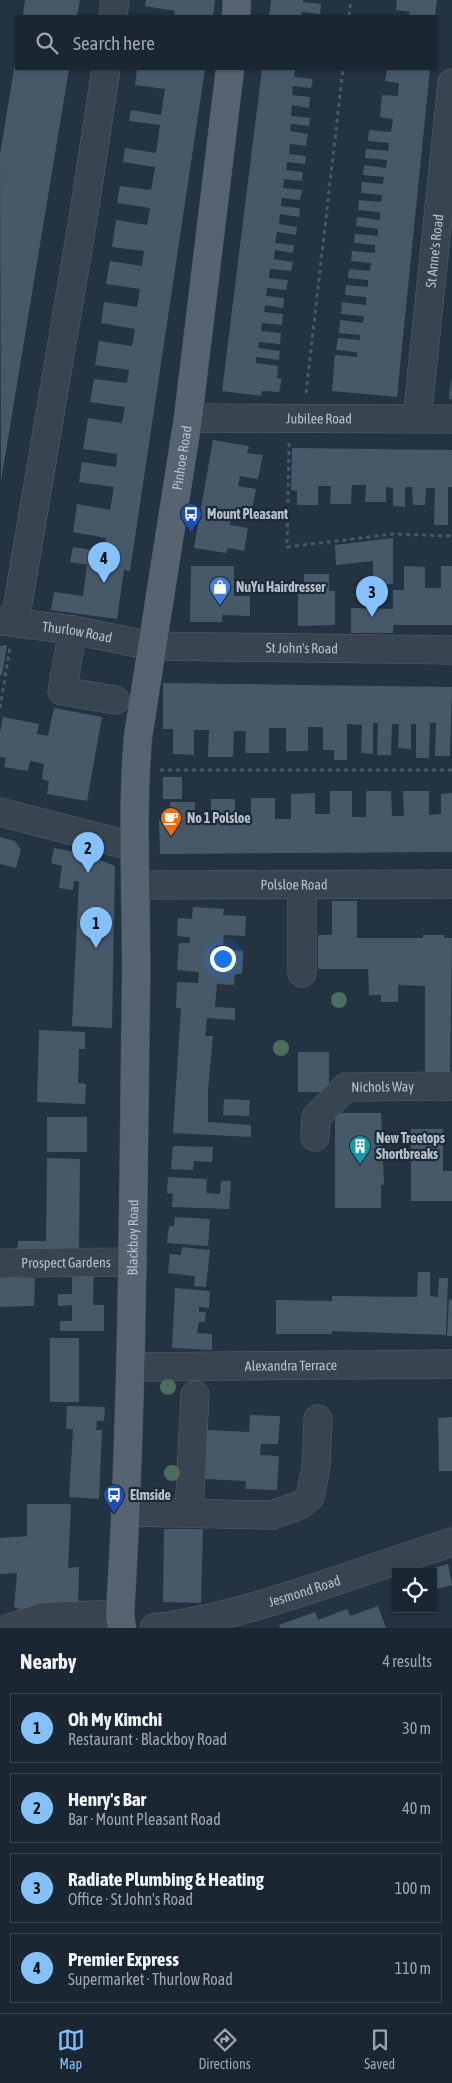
<!DOCTYPE html>
<meta charset="utf-8">
<style>
body{margin:0;font-family:"Asap Condensed",sans-serif;background:#27323e;color:#f1f3f6}
.controls{position:absolute;right:15px;bottom:15px;display:grid;overflow:hidden;border-radius:0px;box-shadow:0 1px 4px #0004}
.controls button{width:45px;height:45px;display:grid;place-items:center;padding:0;border:0;border-bottom:1px solid #38434d;background:#1a2632;color:#f1f3f6;font:25px sans-serif}
.you{position:absolute;left:222px;top:958px;width:18px;height:18px;margin:-12px;border:4px solid #fff;border-radius:50%;background:#1a73e8;box-shadow:0 0 0 8px #1a73e833}
.badge{display:grid;place-items:center;width:32px;height:32px;border-radius:50%;background:#86c1ff;color:#111;font-size:16px;font-weight:700}
.pin{position:absolute;translate:-50% -41px;filter:drop-shadow(0 1px 2px #0008)}
.pin::after{content:'';position:absolute;top:26px;width:18px;height:15px;background:inherit;clip-path:polygon(0 0,100% 0,50% 100%)}
.list{margin:0;padding:0;list-style:none}
h2{display:flex;justify-content:space-between;align-items:center;height:65px;margin:0;padding:0 20px;font-size:21px}
h2 small{font-size:16px;font-weight:400;color:#9fa5ac}
.list li{display:grid;grid-template-columns:32px 1fr auto;gap:15px;align-items:center;box-sizing:border-box;height:70px;margin:0 10px 10px;padding:0 10px;border:1px solid #38434d;border-radius:0px}
.list b{display:block;font-size:19px;white-space:nowrap}
.list p{margin:0;font-size:16px;white-space:nowrap;color:#9fa5ac}
.list em{font-size:16px;font-style:normal;color:#9fa5ac}
.icon{flex:none;width:28px;height:28px;fill:none;stroke:currentColor;stroke-width:2;stroke-linecap:round;stroke-linejoin:round}
.map{position:relative;flex:none;width:452px;height:1628px;overflow:hidden}
.search{position:absolute;background:#1a2632;box-shadow:0 1px 4px #0004;left:15px;right:15px;top:15px;height:55px;display:flex;align-items:center;gap:12px;box-sizing:border-box;padding:0 18px;border-radius:0px;color:#9fa5ac;font-size:19px}
.sheet{height:385px;background:#1a2632}
nav{display:flex;justify-content:space-around;align-items:center;box-sizing:border-box;height:70px;border-top:1px solid #38434d;background:#1a2632;font-size:14px;color:#9fa5ac}
nav a{display:grid;justify-items:center;gap:2px}
nav .on{color:#86c1ff}
.map>svg:first-child{display:block}
.building{fill:#475968}
.lines{fill:none;stroke-linecap:round;stroke-linejoin:round}
.minor-casing{stroke:#55636f;stroke-width:29}
.major-casing{stroke:#414e5b;stroke-width:29}
.path{stroke:#435e5f;stroke-width:3;stroke-dasharray:4 4;stroke-linecap:butt}
.minor{stroke:#384551;stroke-width:28}
.major{stroke:#566471;stroke-width:28}
.tree{fill:#4a6e5b}
.labels{text-anchor:middle;stroke-width:4.5;stroke-linejoin:round;paint-order:stroke}
.street-label{font-size:14px;fill:#b4c0cc;stroke:#1c2a37}
.poi-label{font-size:14px;font-weight:bold;fill:#b4c0cc;stroke:#1c2a37;text-anchor:start}
</style>
<div class="map">
<svg width="452" height="1628" viewBox="0 0 452 1628">
<rect width="100%" height="100%" fill="#233342"/>
<path class="building" d="M25,0H80L77,16H23Z
M146,0H215L213,16H174L175,11L145,6Z
M271,0H303V2L321,4L320,14L302,12L301,16H269Z
M397,0H437L435,16H409L410,12L396,10Z
M15,63L16,69H69L1,481L0,154Z
M137,69H205L130,571L124,570L117,619L51,610L54,592L83,596L87,565L121,570L70,562L73,547L104,552L106,538L73,532L77,504L110,510L114,487L79,482L82,462L116,467L117,459V454L83,449L88,418L122,423L125,407L90,402L94,379L127,383L129,370L95,365L99,341L132,346L135,329L101,323L104,302L137,307L140,289L106,284L110,261L142,266L144,251L112,247L116,220L147,225L150,208L117,203L120,186L151,190L153,179L155,167L123,162L125,148L156,153L160,125L129,121L131,110L161,115L165,89L135,85Z
M262,69H295L294,77L313,79L311,88L293,86L292,95L310,97L309,108L292,105L291,116L310,118L309,126L291,124L290,131L308,134L306,146L290,144L289,154L306,156L305,164L287,162L286,170L303,172L302,181L284,179L283,188L302,190L300,200L282,198L281,206L300,208L299,217L280,214L279,224L297,227L296,235L277,232L275,243L294,245L293,253L275,250L274,259L293,262L291,271L270,269L269,278L288,280L286,290L267,288L266,296L284,298L283,308L265,305L264,312L283,314L282,325L262,323L261,331L281,333L280,344L259,342L258,348L280,351L279,360L256,357V363L278,366L277,378L282,379L279,392L262,391L261,396L222,391Z
M387,69H430L397,397L332,391L335,355L357,357V352L336,350L338,338L360,340V335L339,333L340,320L363,323L364,316L341,314L342,302L366,305V297L345,295L346,285L368,287V280L348,278L349,269L370,271L371,263L351,261L352,251L375,253V245L354,243L355,234L378,236V229L356,226L357,217L380,220V212L358,210L359,200L381,202L382,195L361,193L362,182L383,184L384,177L363,175L364,165L386,168L387,160L365,158L366,149L388,151L389,143L368,141L369,130L391,132L393,119L380,117L382,95L398,96L399,83L385,81Z
M451,377L452,399H449Z
M213,440L249,446L247,453L263,455L258,479L240,476L238,486L256,489L251,515L232,511L230,525L248,528L244,551L228,548L226,553L194,548Z
M292,448L452,450V487H448V525H434L435,488H426L425,505H413L412,487H405V507L393,506V488L386,487V502H365L366,485H352L351,504H330L331,486H318V505H297V491L291,490Z
M393,538V584L373,585V561L336,565L335,545Z
M191,566H234V596H250V616L222,615V622H190Z
M404,566L425,567V588H441V566H452V625H393V633H351V608L393,609V590H404Z
M304,574H329V591H335V625L298,626V594H304Z
M7,645L2,675H0V646Z
M163,683L452,687L450,756H435L436,723H430L429,758H416V724H411V749L398,748L399,724H392L391,755H377L378,723H373V754L361,753L362,725L347,724V760H334V750H323V727H308V751H286V728H269V753H245L246,731H234L233,757H208L209,730H194V755L173,754V729H163Z
M54,708L102,717L87,801L47,794L49,781L42,779L44,764L30,761L28,771L4,767L6,758L0,757V733L3,717L39,724L37,734L48,736Z
M163,777H182V799H163Z
M330,791H352V817H366V791H391L392,816H404L403,791H429V815L441,814V794L452,793V852L160,854L159,820H171L170,802H195V819H211V799H235V820H251V798H275V819H291V794L315,793V814H330Z
M0,837L15,841L21,850L16,868L0,864Z
M54,848L85,854L115,866L112,1028L72,1026L79,881H74L73,890L59,888L62,866L51,863Z
M332,901H357V938H423V935H444V938H452L450,1074H425V986L398,985V1002H381V995H369L368,969H318V935H332Z
M193,907L224,909L223,915L246,916L245,936L224,935L223,945H216L215,949L243,951L242,974H235L234,985L217,984L215,1007L235,1008V1020L207,1018L205,1036H213L208,1090V1122L251,1125V1137L173,1133L181,1008H176L177,982L198,983L199,972L177,970L179,943H190V937L177,936L178,918L192,919Z
M39,1030L85,1032V1049H79L78,1083L86,1084L85,1104L37,1102Z
M298,1052H329V1092H298Z
M224,1099L250,1100L249,1116L223,1115Z
M335,1113H381L384,1185H381V1208H335Z
M47,1117H87V1152H47Z
M411,1129H443V1171H452V1201H411Z
M173,1146L213,1147L212,1162L194,1161L193,1170L171,1169Z
M47,1158L80,1159L79,1253L17,1252L18,1241H46Z
M168,1177L207,1179L206,1193L220,1194L221,1181H231L229,1209L172,1207L173,1194L167,1193Z
M175,1217L210,1219L208,1246L167,1243L169,1226H174Z
M182,1247L210,1250L206,1287L194,1286L195,1276L168,1273L170,1254L181,1255Z
M72,1267H94L93,1305H104V1331H60V1321H72V1305L58,1306V1294H72Z
M418,1272H430V1296L438,1297L439,1278H448L446,1335L332,1331V1334H276V1300L332,1301V1296L417,1297Z
M14,1277L35,1278L34,1306L0,1307V1278Z
M175,1288L210,1291L209,1308L199,1307V1312H206L205,1322H199L197,1333L212,1334V1350L172,1348Z
M449,1299L452,1300V1336H447Z
M50,1338H79V1402H50Z
M67,1406L105,1407L104,1421H97L96,1430H102L99,1499L69,1497L73,1429H66Z
M250,1415L280,1416L278,1444H261L260,1455L279,1456L277,1490L245,1489L246,1481L205,1479L207,1430L249,1432Z
M452,1417V1471H439L438,1418Z
M27,1504H71L68,1568L79,1567L78,1603L30,1613L14,1607L17,1573L0,1574V1538L27,1536Z
M164,1529H203L201,1603L163,1602Z
M448,1564L452,1585L433,1590V1572L425,1571Z
M378,1606L386,1628H280L279,1625L315,1612L318,1620L347,1609L350,1616Z"/>
<g class="lines">
<g class="minor-casing">
<g id="minor">
<path d="M113,16L115,0"/>
<path id="s1" d="M188,418L452,419"/>
<path id="s2" d="M417,419L452,83"/>
<path id="s3" d="M0,621L73,630L152,646L452,650"/>
<path d="M15,621L83,219L106,69"/>
<path d="M73,630L62,691L115,700"/>
<path d="M0,812L135,847"/>
<path id="s4" d="M136,885L452,884"/>
<path d="M302,973V885"/>
<path id="s5" d="M315,1137L316,1117L346,1087L452,1086"/>
<path id="s6" d="M0,1263L133,1262"/>
<path id="s7" d="M130,1367L452,1364"/>
<path d="M126,1512L272,1515L300,1505L310,1497L316,1467L318,1419"/>
<path d="M189,1513L195,1395"/>
<path d="M9,1628L43,1617L120,1614"/>
<path id="s8" d="M154,1628C253,1615 356,1572 452,1542"/>
</g>
</g>
<g class="major-casing">
<g id="major">
<path d="M236,16L237,0"/>
<path id="s9" d="M122,1628L120,1614C133,1405 133,1194 136,984C137,902 131,819 138,737L188,418L230,69"/>
</g>
</g>
<path class="path" d="M349,16L351,0
M306,393L343,69
M289,443L287,547L393,534L452,536
M0,708L10,647
M160,770H452"/>
<use href="#minor" class="minor"/>
<use href="#major" class="major"/>
</g>
<g class="tree">
<circle cx="339" cy="1000" r="8"/>
<circle cx="281" cy="1048" r="8"/>
<circle cx="168" cy="1387" r="8"/>
<circle cx="172" cy="1473" r="8"/>
</g>
<defs>
<g id="bus-pin" transform="scale(1.125)"><path d="M0 17L-7.5 6A9.5 9.5 0 1 1 7.5 6Z" fill="#1a4fb4" stroke="#1c2a37"/><path d="M-5-6H5V4H4V6H2V4H-2V6H-4V4H-5ZM-3.5-4V0h7V-4ZM-3.5 1.2v1.5H-2V1.2ZM2 1.2v1.5H3.5V1.2Z" fill="#fff"/></g>
<g id="shop-pin" transform="scale(1.125)"><path d="M0 17L-7.5 6A9.5 9.5 0 1 1 7.5 6Z" fill="#3f7fe0" stroke="#1c2a37"/><path d="M-5-2.5h2.3a2.7 3.5 0 0 1 5.4 0H5L5.5 6h-11ZM-1.5-2.5h3a1.5 2.3 0 0 0-3 0Z" fill="#fff"/></g>
<g id="cafe-pin" transform="scale(1.125)"><path d="M0 17L-7.5 6A9.5 9.5 0 1 1 7.5 6Z" fill="#e8710a" stroke="#1c2a37"/><path d="M-5.5-4.5H6V0H3Q3 3.5 0 3.5H-2.5Q-5.5 3.5-5.5 0ZM3-3.2v2h1.7v-2ZM-6 4.5H4V6H-6Z" fill="#fff"/></g>
<g id="building-pin" transform="scale(1.125)"><path d="M0 17L-7.5 6A9.5 9.5 0 1 1 7.5 6Z" fill="#0f9aa8" stroke="#1c2a37"/><path d="M-4-6H4V6H1V3H-1V6H-4ZM-2.5-4.3h1.7v1.8h-1.7ZM.8-4.3h1.7v1.8H.8ZM-2.5-1h1.7V.8h-1.7ZM.8-1h1.7V.8H.8Z" fill="#fff"/></g>
</defs>
<g fill-rule="evenodd">
<use href="#bus-pin" x="191" y="514"/>
<use href="#shop-pin" x="220" y="587"/>
<use href="#cafe-pin" x="171" y="818"/>
<use href="#building-pin" x="360" y="1146"/>
<use href="#bus-pin" x="114" y="1495"/>
</g>
<g class="labels">
<g class="street-label">
<text dy="5" stroke="none"><textPath href="#s2" startOffset="169">St Anne's Road</textPath></text>
<text dy="5" stroke="none"><textPath href="#s1" startOffset="131">Jubilee Road</textPath></text>
<text dy="5" stroke="none"><textPath href="#s9" startOffset="1174">Pinhoe Road</textPath></text>
<text dy="5" stroke="none"><textPath href="#s3" startOffset="78">Thurlow Road</textPath></text>
<text dy="5" stroke="none"><textPath href="#s3" startOffset="304">St John's Road</textPath></text>
<text dy="5" stroke="none"><textPath href="#s4" startOffset="158">Polsloe Road</textPath></text>
<text dy="5" stroke="none"><textPath href="#s5" startOffset="99">Nichols Way</textPath></text>
<text dy="5" stroke="none"><textPath href="#s9" startOffset="391">Blackboy Road</textPath></text>
<text dy="5" stroke="none"><textPath href="#s6" startOffset="66">Prospect Gardens</textPath></text>
<text dy="5" stroke="none"><textPath href="#s7" startOffset="161">Alexandra Terrace</textPath></text>
<text dy="5" stroke="none"><textPath href="#s8" startOffset="155">Jesmond Road</textPath></text>
</g>
<g class="poi-label">
<text x="207" y="519">Mount Pleasant</text>
<text x="236" y="592">NuYu Hairdresser</text>
<text x="187" y="823">No 1 Polsloe</text>
<text x="376" y="1143">New Treetops<tspan x="376" dy="16">Shortbreaks</tspan></text>
<text x="130" y="1500">Elmside</text>
</g>
</g>
</svg>
<div class="controls">
<button><svg class="icon" aria-label="locate" viewBox="0 0 24 24"><circle cx="12" cy="12" r="6"/><path d="M12 2v4M12 18v4M2 12h4M18 12h4"/></svg></button>
</div>
<div class="you"></div>
<div class="pin badge" style="left:96px;top:948px">1</div>
<div class="pin badge" style="left:88px;top:873px">2</div>
<div class="pin badge" style="left:372px;top:617px">3</div>
<div class="pin badge" style="left:104px;top:583px">4</div>
<div class="search"><svg class="icon" aria-label="search" viewBox="0 0 24 24"><circle cx="10" cy="10" r="6"/><path d="M15 15l6 6"/></svg>Search here</div>
</div>
<section class="sheet">
<h2>Nearby<small>4 results</small></h2>
<ul class="list">
<li><span class="badge">1</span><div><b>Oh My Kimchi</b><p>Restaurant · Blackboy Road</p></div><em>30 m</em></li>
<li><span class="badge">2</span><div><b>Henry's Bar</b><p>Bar · Mount Pleasant Road</p></div><em>40 m</em></li>
<li><span class="badge">3</span><div><b>Radiate Plumbing &amp; Heating</b><p>Office · St John's Road</p></div><em>100 m</em></li>
<li><span class="badge">4</span><div><b>Premier Express</b><p>Supermarket · Thurlow Road</p></div><em>110 m</em></li>
</ul>
</section>
<nav>
<a class="on"><svg class="icon" aria-label="map" viewBox="0 0 24 24"><path d="M3 6l6-2 6 2 6-2v14l-6 2-6-2-6 2zM9 4v14M15 6v14"/></svg>Map</a>
<a><svg class="icon" aria-label="directions" viewBox="0 0 24 24"><path d="M12 3l9 9-9 9-9-9zM9 14v-3h6M13 9l2 2-2 2"/></svg>Directions</a>
<a><svg class="icon" aria-label="saved" viewBox="0 0 24 24"><path d="M7 4h10v16l-5-4-5 4z"/></svg>Saved</a>
</nav>
